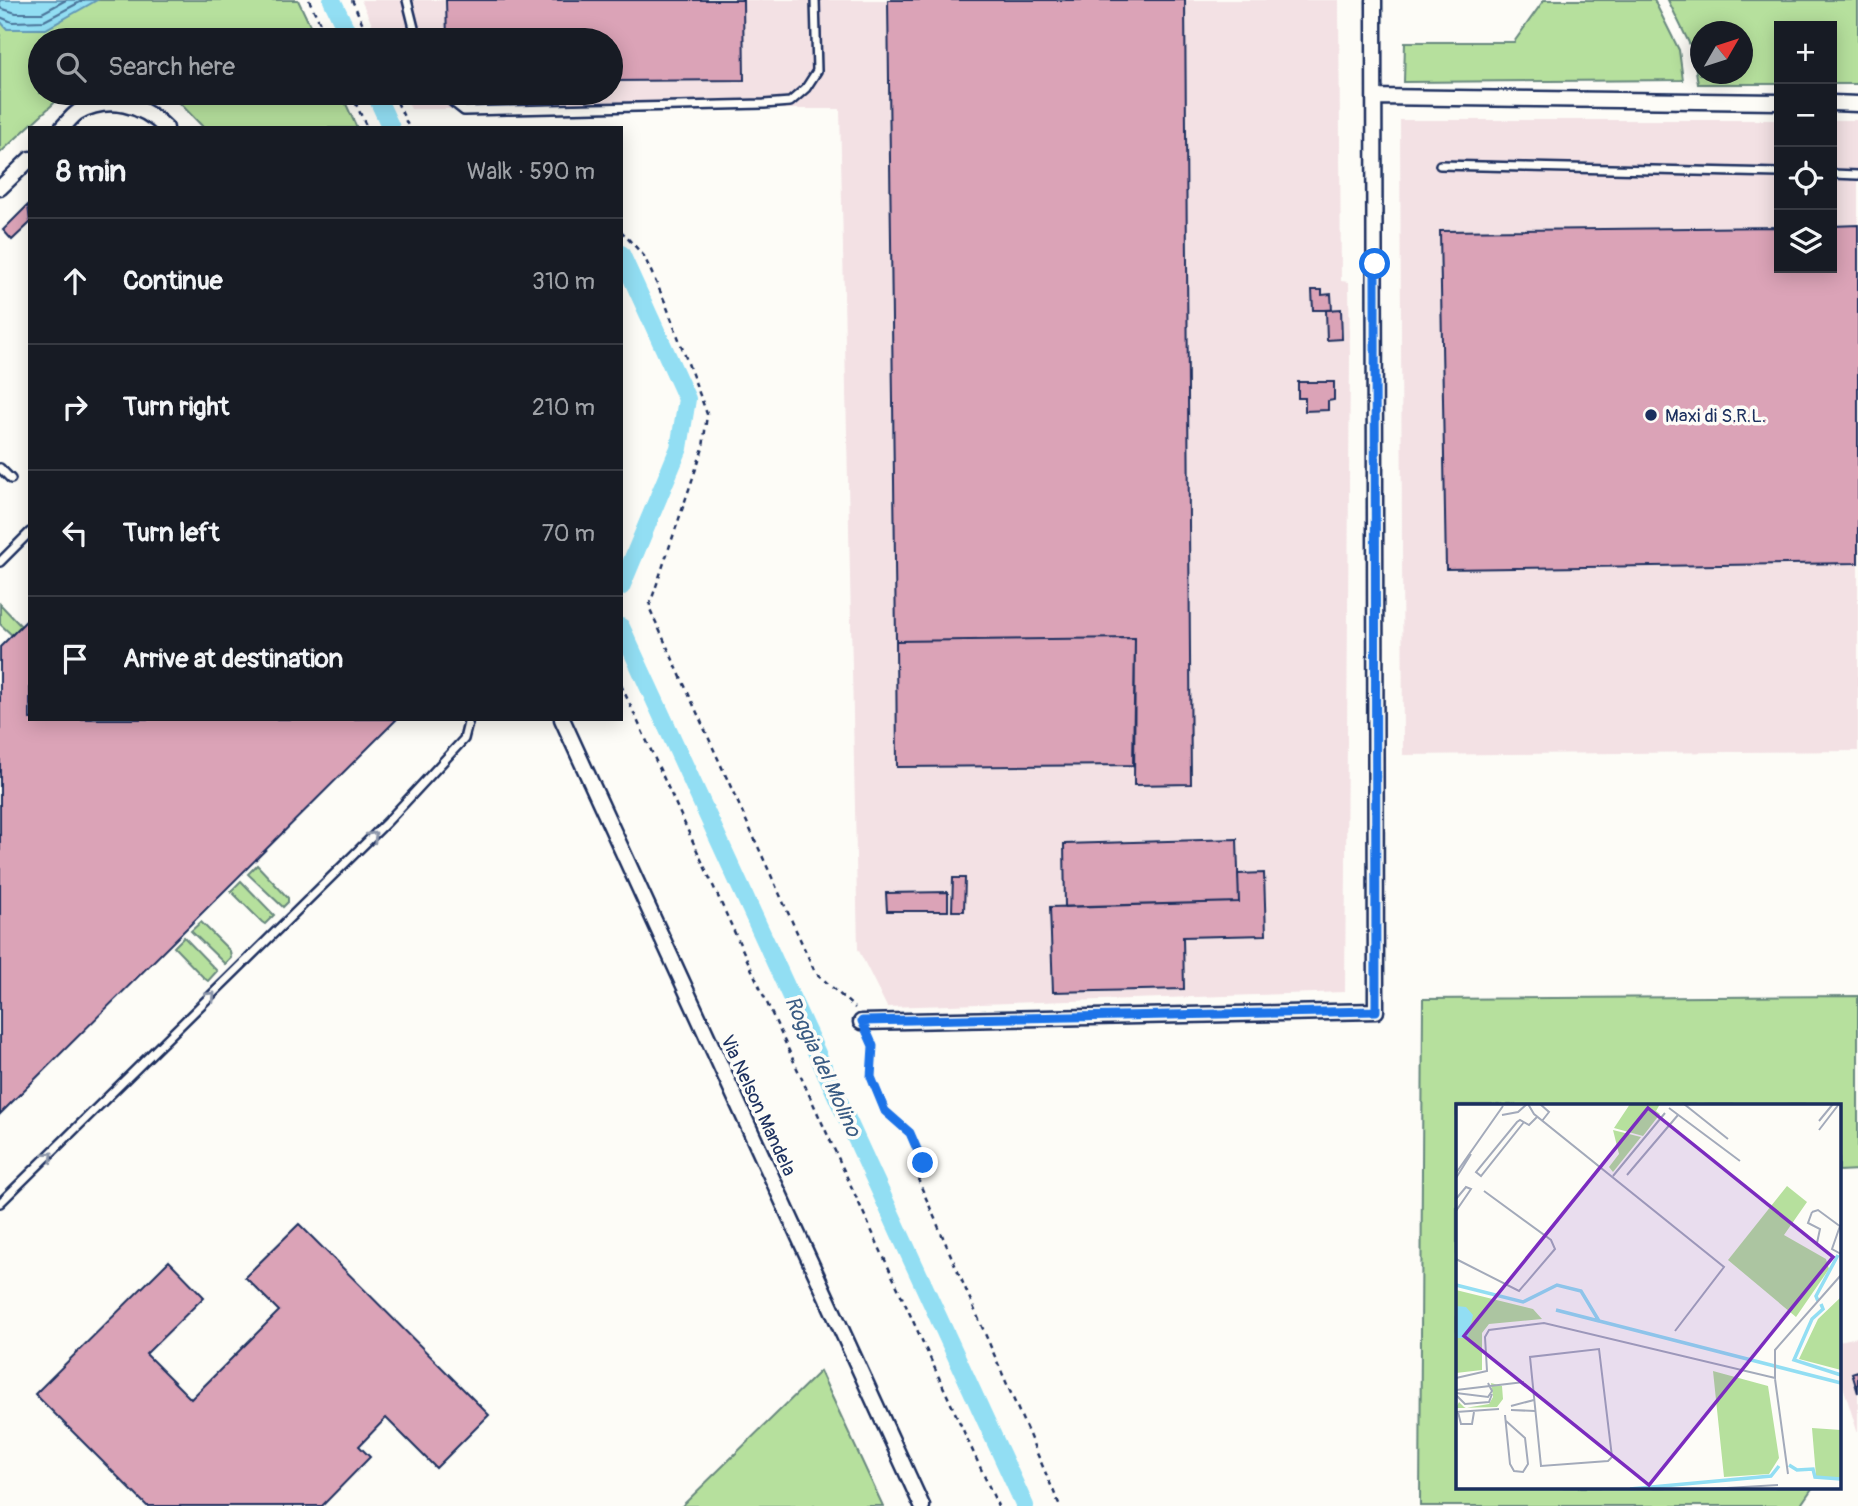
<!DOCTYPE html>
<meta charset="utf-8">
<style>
body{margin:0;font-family:Pangolin,sans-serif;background:#20242c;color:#f1f3f6}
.controls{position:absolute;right:21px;top:21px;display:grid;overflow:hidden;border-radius:0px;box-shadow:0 4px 18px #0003}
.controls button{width:63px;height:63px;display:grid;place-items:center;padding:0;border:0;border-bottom:2px solid #363941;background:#171b24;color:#f1f3f6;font:35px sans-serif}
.compass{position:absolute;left:1690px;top:21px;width:63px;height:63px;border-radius:50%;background:#171b24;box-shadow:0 4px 18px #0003;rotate:51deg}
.stop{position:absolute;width:21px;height:21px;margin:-16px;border:5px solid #1a73e8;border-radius:50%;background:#fff}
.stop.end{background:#1a73e8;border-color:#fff;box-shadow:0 2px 7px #0008}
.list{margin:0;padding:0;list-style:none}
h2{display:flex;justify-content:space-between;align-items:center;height:91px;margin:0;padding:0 28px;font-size:30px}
h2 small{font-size:23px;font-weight:400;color:#9ea1a6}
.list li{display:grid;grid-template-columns:46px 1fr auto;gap:21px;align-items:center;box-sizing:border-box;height:126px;padding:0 28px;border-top:2px solid #363941}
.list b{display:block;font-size:26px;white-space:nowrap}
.list em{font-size:23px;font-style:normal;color:#9ea1a6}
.icon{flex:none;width:38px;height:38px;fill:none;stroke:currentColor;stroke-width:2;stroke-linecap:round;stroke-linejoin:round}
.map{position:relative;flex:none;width:1858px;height:1506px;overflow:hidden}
.search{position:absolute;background:#171b24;box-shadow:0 4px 18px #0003;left:28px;top:28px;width:595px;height:77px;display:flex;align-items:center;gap:18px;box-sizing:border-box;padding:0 24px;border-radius:38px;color:#9ea1a6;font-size:26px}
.panel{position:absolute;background:#171b24;box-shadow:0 4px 18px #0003;left:28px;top:126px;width:595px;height:595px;border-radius:0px}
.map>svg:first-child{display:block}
.built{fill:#f3e1e4}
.green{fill:#b6e09d;stroke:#68887e;stroke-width:2;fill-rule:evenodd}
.water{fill:#92def3;stroke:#6298b7;stroke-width:2}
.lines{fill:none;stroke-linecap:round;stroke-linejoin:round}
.shore{stroke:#4b759a;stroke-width:2}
.canal{stroke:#92def3;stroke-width:18}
.building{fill:#dba3b7;stroke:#1b2f5e;stroke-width:2}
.service-casing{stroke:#1b2f5e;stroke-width:12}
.minor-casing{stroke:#1b2f5e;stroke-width:19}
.path{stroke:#1b2f5e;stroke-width:2.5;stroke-dasharray:5 5;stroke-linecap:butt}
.service{stroke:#fdfcf7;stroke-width:7}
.minor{stroke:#fdfcf7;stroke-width:14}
.oneway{stroke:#8c96aa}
.route{stroke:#1a73e8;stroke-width:9}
.poi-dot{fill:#1b2f5e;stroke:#fdfcf7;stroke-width:2.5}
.labels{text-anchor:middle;stroke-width:7;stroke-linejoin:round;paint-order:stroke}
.poi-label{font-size:19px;fill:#1b2f5e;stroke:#fdfcf7;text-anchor:start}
.street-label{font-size:19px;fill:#1b2f5e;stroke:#fdfcf7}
.water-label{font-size:21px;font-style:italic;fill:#395b83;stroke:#fdfcf7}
.inset-river{fill:none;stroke:#92def3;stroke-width:3.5}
.inset-road{fill:none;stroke:#a3aaba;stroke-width:2}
.view{fill:#7b2cbf;fill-opacity:0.15;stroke:#7b2cbf;stroke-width:3.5}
.inset-edge{fill:none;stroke:#1b2f5e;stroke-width:3.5}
</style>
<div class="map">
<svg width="1858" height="1506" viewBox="0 0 1858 1506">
<rect width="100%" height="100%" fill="#fdfcf7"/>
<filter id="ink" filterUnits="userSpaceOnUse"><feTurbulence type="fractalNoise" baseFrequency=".0143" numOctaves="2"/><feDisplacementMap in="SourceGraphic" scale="14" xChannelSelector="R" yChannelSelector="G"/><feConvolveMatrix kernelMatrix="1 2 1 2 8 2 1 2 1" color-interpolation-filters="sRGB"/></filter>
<g filter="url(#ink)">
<path class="built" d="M361,0H1339L1341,281L1349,282L1350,356L1345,992L887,1007L858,949L840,109H411L403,93H611V40H379Z
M1400,120H1779V268H1832V120H1858V751L1403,755Z
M1858,1337V1434L1839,1373V1341Z"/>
<path class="green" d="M0,0H298L317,40H40V93H65L0,153Z
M1544,0H1654L1679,50L1683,80L1404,82L1405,42H1514Z
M1668,0H1858V84H1832V26H1779V84H1698L1693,51ZM1700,32H1742V74H1700Z
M170,93H341L357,128H204Z
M0,604L21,626L12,635L0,624Z
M257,865L288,898V902L283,907L248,874Z
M241,881L274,915L265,924L262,922L231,891Z
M201,922L230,951L231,958L225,964L191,931Z
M184,937L217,971L208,981L204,978L174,947Z
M1858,996V1170L1839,1171V1105H1457V1487H1813L1800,1506H1420L1423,999Z
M820,1371L883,1506H682Z"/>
<path class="water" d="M0,0H97L46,29H7L0,21Z"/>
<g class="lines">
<path class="shore" d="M0,8L16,13H42L66,0
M0,17L12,22L44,21L84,0"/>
<path class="canal" d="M332,0L351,40
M375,93L391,128
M621,254L687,399L679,448L621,587
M621,627L1025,1506"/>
</g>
<path class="building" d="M446,0H743L744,80L611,81V40H447Z
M888,0H1185L1191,784L1134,785L1135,638L896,641Z
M28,205L30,223L12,240L3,230Z
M1858,225V563L1446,569L1440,231L1779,227V268H1832V226Z
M1312,290H1322V295L1331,294L1332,310H1313Z
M1341,309L1342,339L1327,340L1326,310Z
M1298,382H1334V400L1328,401V410L1305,411V398H1298Z
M30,617V719H397L0,1114V647Z
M1135,638L1133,765L897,767L896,641Z
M1237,839L1239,902L1065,907L1064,844Z
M1264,873L1266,935L1183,937L1184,989L1053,992L1050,907L1239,902L1238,874Z
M953,878H965L964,911H952Z
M948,892V911H887L886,893Z
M299,1224L489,1415L436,1468L386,1418L359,1446L370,1457L322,1506H147L35,1394L169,1261L204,1297L146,1354L191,1399L279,1311L245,1277Z
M1858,1371V1393L1852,1373Z"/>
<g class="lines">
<g class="service-casing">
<path id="service" d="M407,0L417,40
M441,93L464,111L764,104L790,102L806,88L817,71L815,0
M1440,165L1779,173
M1832,174L1858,175
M0,468L11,479
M0,562L30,532
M0,1203L387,822L464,739L469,719"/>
</g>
<g class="minor-casing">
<path id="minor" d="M1375,97L1779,102
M1832,103L1858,104
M62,128C67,123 72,116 78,112C109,95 142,104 166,128
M0,188L30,159
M562,719L922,1506
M861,1022L1376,1011L1374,0"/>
</g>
<path class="path" d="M309,0L328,40
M352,0L370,40
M351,93L367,128
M393,93L409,128
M621,231L644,256L665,302L707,414L703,448L649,607L815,972L855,1008
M621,685L998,1506
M869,1036L873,1046L871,1077L885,1111L910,1133L923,1163L919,1182L1060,1506"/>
<use href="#service" class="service"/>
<use href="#minor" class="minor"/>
</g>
<defs><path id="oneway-chevron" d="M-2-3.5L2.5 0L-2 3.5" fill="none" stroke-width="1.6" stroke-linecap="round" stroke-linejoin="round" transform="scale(1.75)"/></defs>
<g class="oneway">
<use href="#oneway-chevron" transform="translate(373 836) rotate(-45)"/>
<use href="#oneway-chevron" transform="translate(211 996) rotate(-45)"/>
<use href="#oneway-chevron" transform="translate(49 1156) rotate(-44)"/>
</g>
</g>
<g class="lines" filter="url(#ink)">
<path class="route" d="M923,1163L910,1133L885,1111L871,1077L873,1046L862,1021L1376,1011L1375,264"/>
</g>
<circle class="poi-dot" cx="1651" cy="415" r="7"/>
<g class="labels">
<g class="poi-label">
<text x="1665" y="422">Maxi di S.R.L.</text>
</g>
<g class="street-label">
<text transform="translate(759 1105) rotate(65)" y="7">Via Nelson Mandela</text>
</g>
<g class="water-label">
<text transform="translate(823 1066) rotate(65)" y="7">Roggia del Molino</text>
</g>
</g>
<g transform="translate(1456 1104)">
<rect width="385" height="385" fill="#fdfcf7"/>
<path d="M174,0H204L200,7L204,10L187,32L158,24ZM157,26L185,33L157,68L153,63L163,50ZM331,82L351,98L328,131L370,155L373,165L340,213L272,156ZM0,186L77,205L86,215L33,220L26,229V266L0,269ZM385,193V266L343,255L362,215ZM257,267L312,282L323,354L313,370L268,373ZM35,279L46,282L47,295L41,303L0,304L3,298L9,304L33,300L37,293ZM356,324L385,326V375L360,372Z" fill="#b6e09d"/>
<path d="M0,202L10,203L17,211L12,234H0Z" fill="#92def3"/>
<path class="inset-river" d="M0,181L67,198L101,181L125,187L143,217L385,279M362,197L360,192L382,151M365,200L367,205L356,215L338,256L385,271M100,206L143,217M333,361L341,366L357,365L359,373L385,375M174,385L315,372L323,362"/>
<path class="inset-road" d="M72,0L78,10L268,163L219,227M84,0L93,8L86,17M228,0L272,35M213,4L284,57M46,11L62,8L71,0M363,17L377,0M68,18L25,72L20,68L61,18L64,16L73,21L81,13M363,26L383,0M0,69L47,2M171,71L222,11M157,72L209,9M0,74L15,50M0,95L10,83L15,85L0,107M356,108L352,119L364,125L361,139M356,108L362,106L385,123M384,122L376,145L385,150M0,155L63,187L99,145L95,136L28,87M143,245L156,353L152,357L85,362L74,253ZM0,274L31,267L29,233L33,226L88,219L319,274V246L385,171M319,275L332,370M0,286L68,278M0,289L32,293L36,287L32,279M0,291L9,300L33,298L36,290M55,302L78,296M55,306L79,307M0,308L43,305M2,308L5,320H16L18,308M49,311L54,360L58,367L67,368L72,360L69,334L50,317M253,385L322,381"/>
<path class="view" d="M192,4L377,153L193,381L8,232Z"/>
<rect width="385" height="385" class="inset-edge"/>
</g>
</svg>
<div class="controls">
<button>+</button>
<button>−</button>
<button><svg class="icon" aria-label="locate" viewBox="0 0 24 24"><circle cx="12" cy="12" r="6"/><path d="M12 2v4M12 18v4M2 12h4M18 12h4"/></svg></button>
<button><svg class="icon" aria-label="layers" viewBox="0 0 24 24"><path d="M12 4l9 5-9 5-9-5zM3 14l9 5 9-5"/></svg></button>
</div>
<svg class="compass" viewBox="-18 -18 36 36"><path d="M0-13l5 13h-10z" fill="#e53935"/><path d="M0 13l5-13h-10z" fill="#9ea1a6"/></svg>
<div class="stop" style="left:1375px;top:264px"></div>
<div class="stop end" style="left:923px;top:1163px"></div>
<div class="search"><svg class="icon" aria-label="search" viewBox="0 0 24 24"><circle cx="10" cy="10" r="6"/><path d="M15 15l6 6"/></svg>Search here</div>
<section class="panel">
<h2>8 min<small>Walk · 590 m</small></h2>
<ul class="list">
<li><svg class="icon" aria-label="ahead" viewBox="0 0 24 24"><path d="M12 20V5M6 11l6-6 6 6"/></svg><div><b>Continue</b></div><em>310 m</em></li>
<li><svg class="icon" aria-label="right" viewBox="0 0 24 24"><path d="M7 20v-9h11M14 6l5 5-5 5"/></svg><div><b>Turn right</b></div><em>210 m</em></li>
<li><svg class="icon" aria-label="left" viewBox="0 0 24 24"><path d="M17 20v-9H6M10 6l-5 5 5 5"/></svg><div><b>Turn left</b></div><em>70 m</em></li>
<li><svg class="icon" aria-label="arrive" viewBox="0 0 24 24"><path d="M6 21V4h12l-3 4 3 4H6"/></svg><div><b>Arrive at destination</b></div></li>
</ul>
</section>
</div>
